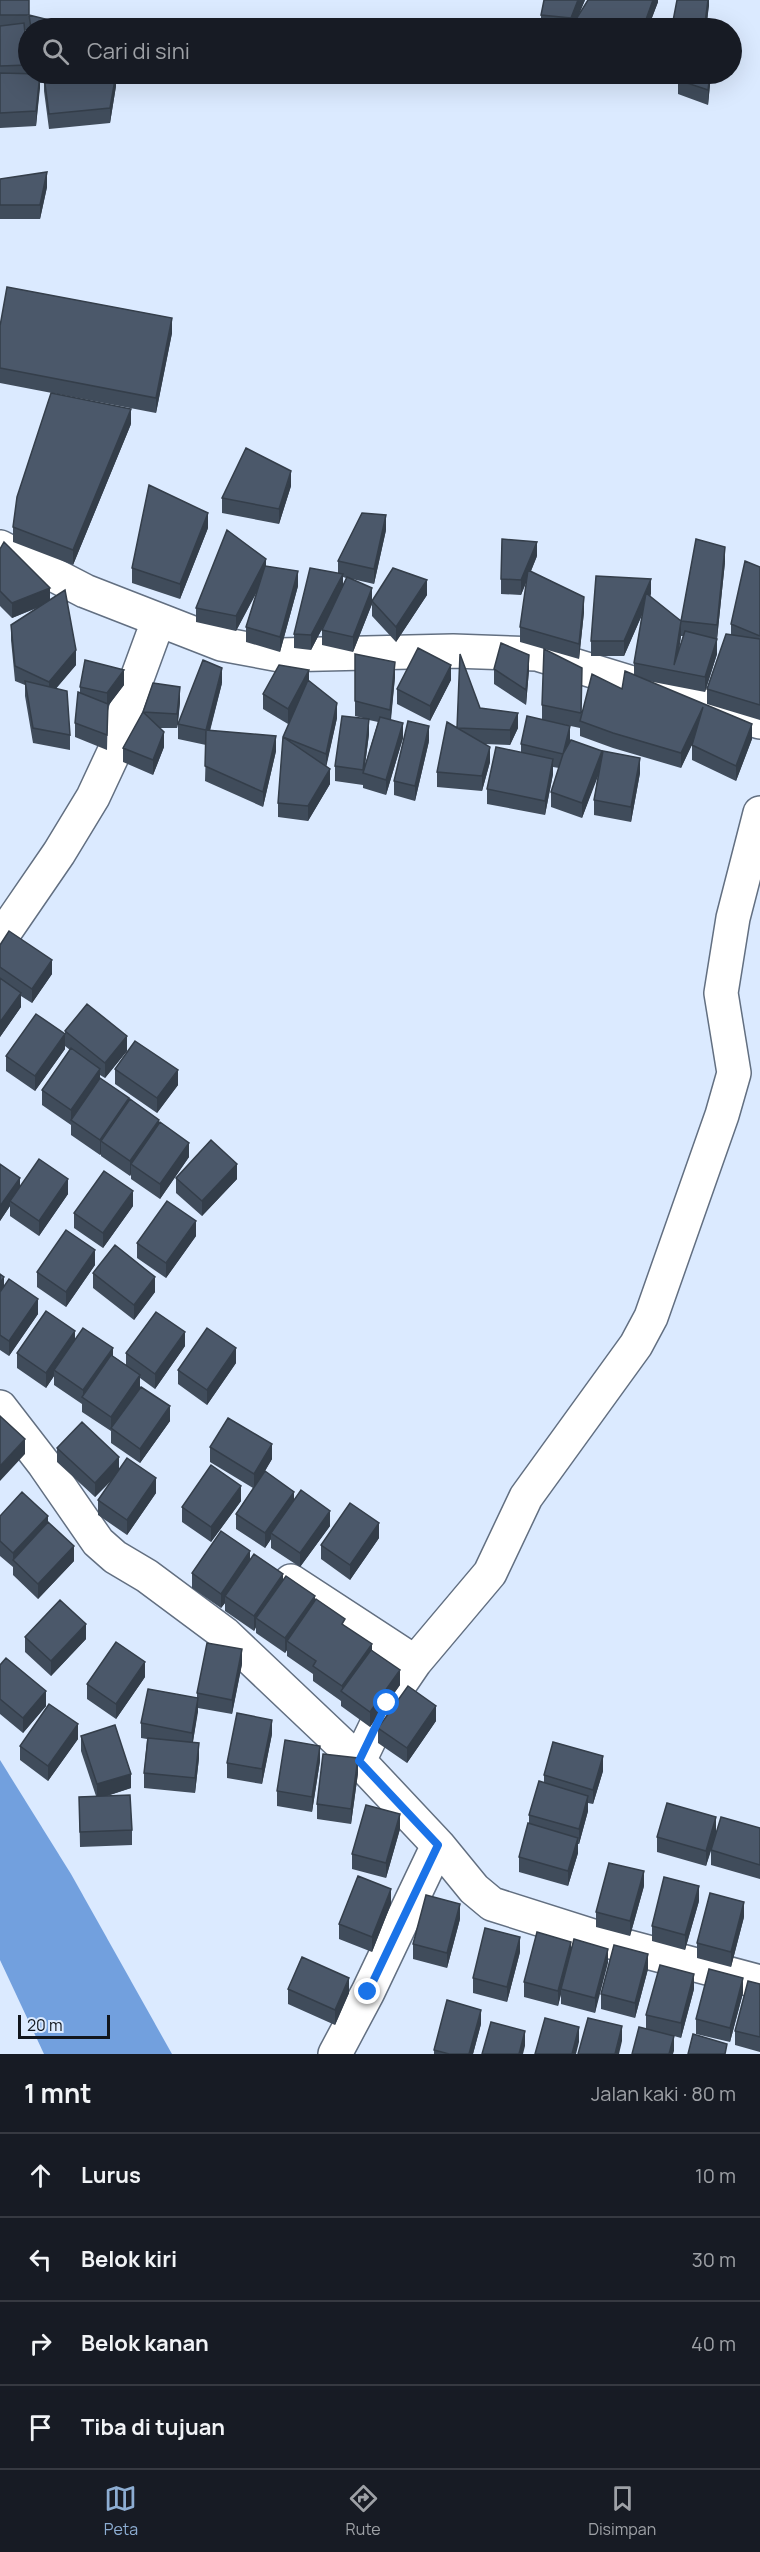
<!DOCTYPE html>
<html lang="id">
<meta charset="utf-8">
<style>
body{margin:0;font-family:Manrope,sans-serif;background:#20242c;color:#f1f3f6}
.scale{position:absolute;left:18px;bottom:15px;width:92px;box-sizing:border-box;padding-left:6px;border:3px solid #11161d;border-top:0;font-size:16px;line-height:21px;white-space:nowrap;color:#11161d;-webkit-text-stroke:4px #dbeaff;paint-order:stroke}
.stop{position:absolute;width:18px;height:18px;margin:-14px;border:4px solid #1a73e8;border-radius:50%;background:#fff}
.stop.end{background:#1a73e8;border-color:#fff;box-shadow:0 2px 6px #0008}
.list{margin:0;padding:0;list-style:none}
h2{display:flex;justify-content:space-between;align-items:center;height:78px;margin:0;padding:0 24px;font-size:26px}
h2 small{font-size:20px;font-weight:400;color:#9ea1a6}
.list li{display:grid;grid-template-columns:39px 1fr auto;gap:18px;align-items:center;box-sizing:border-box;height:84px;padding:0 24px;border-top:2px solid #363941}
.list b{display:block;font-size:22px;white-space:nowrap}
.list em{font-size:20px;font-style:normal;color:#9ea1a6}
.icon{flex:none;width:33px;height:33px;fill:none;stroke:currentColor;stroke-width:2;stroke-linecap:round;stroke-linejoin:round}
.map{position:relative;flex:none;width:760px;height:2054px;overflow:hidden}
.search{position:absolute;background:#171b24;box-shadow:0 6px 24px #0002;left:18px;right:18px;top:18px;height:66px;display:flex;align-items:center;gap:15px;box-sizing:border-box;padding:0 21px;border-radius:33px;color:#9ea1a6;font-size:22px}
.sheet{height:414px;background:#171b24}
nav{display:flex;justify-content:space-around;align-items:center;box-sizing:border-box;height:84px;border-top:2px solid #363941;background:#171b24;font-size:16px;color:#9ea1a6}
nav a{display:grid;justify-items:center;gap:3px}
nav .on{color:#8dadd2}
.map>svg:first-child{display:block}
.water{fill:#72a0de}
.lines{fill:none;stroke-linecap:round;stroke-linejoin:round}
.street-casing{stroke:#626f81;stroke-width:36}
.street{stroke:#fff;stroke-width:33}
.wall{fill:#404c5b;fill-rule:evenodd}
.shaded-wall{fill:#343e4a}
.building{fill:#4b586a;stroke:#343e4a;stroke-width:1.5}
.route{stroke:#1a73e8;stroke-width:8}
</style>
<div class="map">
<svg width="760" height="2054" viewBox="0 0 760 2054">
<rect width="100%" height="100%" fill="#dbeaff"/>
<path class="water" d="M0,1760L71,1874L172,2054H44L0,1960Z"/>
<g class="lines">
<g class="street-casing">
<path id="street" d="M0,547L85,591L221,644L280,655L453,651L537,654L760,722
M0,939L59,853L93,797L114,752L125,711L158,621
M0,1407L44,1464L98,1542L115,1557L147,1576L225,1634L359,1761L438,1845L474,1889L492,1904L621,1945L760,1982
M291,1581L415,1662
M359,1761L387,1703L415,1662L490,1573L526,1497L636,1345L651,1317L722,1115L734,1073L721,993L733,918L760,813
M335,2054L368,1992L438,1845"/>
</g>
<use href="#street" class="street"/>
</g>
<path class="wall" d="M0,0L29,16L81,28H28V30H25L28,59V74H116V86L110,123L49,129L44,91V83H40L36,126L0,128Z
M544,0H585L579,14L658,0V2L648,28H541V15Z
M709,0L707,24L727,28H673V21Z
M678,74H711L708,105L678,94Z
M0,179L47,187L40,219H0Z
M0,326L172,333L156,413L0,383Z
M131,424L73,565L13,542V527Z
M291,486L279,524L222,513V498Z
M208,528L180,599L132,583V568Z
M386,530L374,584L352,579L372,600L427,595L396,642L372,616V604L353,652L322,645V630L325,623L311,650L294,648V634L338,573V561ZM343,577L346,578L343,586Z
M0,549L50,600L76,665L56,688L70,735V750L33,743L25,696V685L15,681L11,640V625L37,608L12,618L0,606Z
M537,556L531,571L584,612L579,659L520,642V627L527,580L521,595L501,594V579Z
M725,562L717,639V654L705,692L648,681L752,739L736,781L692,760V744L681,768L613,748L580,736V728L552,722L570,741L602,757L640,773L631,822L594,815V800L598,774L582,818L551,807V792L559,768L553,767V774L545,815L487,804V789L521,752V744L542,720V705L582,683L581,718L622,689L634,675V663L642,615L624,656H591V641L651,594L650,597L681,621ZM681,636H683L679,650Z
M266,566L298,586L280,652L246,642V627L257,592L236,631L196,622V608Z
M760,567V720L707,704V689L731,635V624Z
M355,654L395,677L391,720L403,738L386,795L363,788V783V785L335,781V766L367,719L355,716ZM369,720L378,722L365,765L369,734Z
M494,669L529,670L526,705L494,684Z
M451,680L430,721L397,704V689Z
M309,681L337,718L326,766L330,784L308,821L278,817V803L283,737L294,713L288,724L263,709V694Z
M222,683L210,731L276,751L263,807L205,781L206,745L178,739V724L177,728H159L164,747L153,775L123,762V748L143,712L180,702L178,724Z
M124,685L108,706L107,750L75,737V723L80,693V687Z
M480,708L518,728L510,745L484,744L490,762L482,791L437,787V772L457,727Z
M429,741L415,801L394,795V781Z
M0,945L52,974L32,1003L21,996V1007L0,1037Z
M65,1031L127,1051L105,1078L100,1075V1078L159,1124L189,1157L160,1199L131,1179V1174L130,1176L101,1156V1154L100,1155L71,1135V1124V1125L42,1105V1090L70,1050L65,1046Z
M65,1049L35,1091L6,1071V1056Z
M115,1069L178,1085L157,1113L115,1084Z
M0,1164L20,1188L68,1194L39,1236L10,1216V1206L0,1221Z
M176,1178L237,1179L202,1216L176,1193Z
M133,1206L103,1248L74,1228V1213Z
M196,1236L166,1278L137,1258V1243Z
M95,1265L66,1307L37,1287V1272Z
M93,1273L155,1292L134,1320L93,1288Z
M0,1274L4,1286L38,1314L9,1356L0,1350Z
M75,1339L113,1356L126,1365V1353L185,1346L155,1389L140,1378V1387L170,1421L140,1463L111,1443V1431L82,1412V1404L54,1385V1376L46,1388L17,1368V1353Z
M236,1363L207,1405L178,1384V1370Z
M210,1447L272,1459L261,1478L294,1500L330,1526L300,1567L271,1548V1539L265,1548L236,1529V1514L253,1488L210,1462Z
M57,1448L119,1470L156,1493L127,1535L98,1515V1500L113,1479L95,1497L57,1462Z
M241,1501L211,1542L182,1522V1507Z
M0,1516L48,1523L74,1561L38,1599L13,1575V1567L0,1556Z
M379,1538L350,1580L321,1559V1545Z
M250,1559L315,1601L345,1626L372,1650L400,1685L370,1727L341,1706V1701L313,1681V1674L287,1656V1650L285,1653L256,1633V1627L254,1631L225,1611V1603L221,1608L192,1588V1573Z
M25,1637L86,1639L51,1676L25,1652Z
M242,1664L232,1714L198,1708L193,1742L199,1758L195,1793L144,1788V1773L147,1739L141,1738V1723L197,1697V1693Z
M0,1665L46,1706L23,1733L0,1714Z
M145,1677L116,1719L87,1699V1684Z
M436,1721L407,1763L378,1743V1728Z
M272,1734L262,1784L227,1778V1763Z
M81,1736L131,1788L107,1796L132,1830V1845L80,1847L79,1797L96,1796L81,1751Z
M78,1739L48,1781L20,1760V1746Z
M320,1761L312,1812L277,1806V1791Z
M603,1771L593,1804L588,1803V1811L579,1844H578V1853L568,1886L519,1872V1857L529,1824V1815L544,1783V1775Z
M358,1773L351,1824L317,1819V1804Z
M760,1828V1879L711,1865V1851L706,1866L657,1852V1837Z
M400,1829L386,1878L352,1869V1854Z
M644,1886L630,1936L596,1927V1912Z
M699,1901L685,1950L652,1941V1926Z
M391,1904L372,1952L339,1939V1924Z
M744,1917L731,1967L697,1958V1943Z
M460,1919L447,1968L413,1959V1944Z
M608,1949L595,2013L561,2004V1994L558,2006L524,1997V1982L571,1952Z
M520,1952L507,2002L473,1993V1978Z
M648,1969L635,2018L601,2009V1994Z
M760,1984V2052L735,2045V2031Z
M288,1989L349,1993L335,2025L288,2004Z
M694,1989L681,2038L674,2036V2051L646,2029V2015Z
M743,1993L730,2042L696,2034V2019Z
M481,2024L473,2054H434V2050Z"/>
<path class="shaded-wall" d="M578,0H585L575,24H573V28H571V18Z
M653,0H658V2L648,28H643Z
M708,0H709V6L706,28H702Z
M40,74V88L36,126V111Z
M116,74V86L110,123V108Z
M710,74H711L708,105V90Z
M47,172V187L40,219V205Z
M172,318V333L156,413V398Z
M131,409V424L73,565V550Z
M291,471V486L279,524V509Z
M208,513V528L180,599V584Z
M386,515V530L374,584V569Z
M537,542V556L521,595V580Z
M725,547V562L717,639V654L705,692V677L717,639V625Z
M266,559V574L236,631V616Z
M298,571V586L280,652V637Z
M343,574V589L311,650V635Z
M651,579V594L624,656V641Z
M427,580V595L396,642V627Z
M50,588V602L12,618V603Z
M372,588V604L353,652V637Z
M584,597V612L579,659V644Z
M681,621V636L676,671L674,665Z
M76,650V665L49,697V682Z
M529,655V670L526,705V690Z
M395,662V677L390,725V710Z
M451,665V680L430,721V706Z
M222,668V683L206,745V730Z
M124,670V685L108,706L107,750L108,706L107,708V693Z
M309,670V685L288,724V709Z
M180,687V702L177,728V714Z
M337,703V718L326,768V754Z
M703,707V722L681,768V753Z
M518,713V728L510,745V730Z
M369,719V734L364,773H363V785V770Z
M403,723V738L386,795V780Z
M752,724V739L736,781V766Z
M429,726V741L415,801V786Z
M570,726V741L563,754Z
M164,732V747L153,775V760Z
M276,736V751L263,807V792Z
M490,747V762L482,791V776Z
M602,751V766L582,818V803Z
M640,758V773L631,822V807Z
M553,759V774L545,815V801Z
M330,769V784L308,821V806Z
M52,960V974L32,1003V989Z
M21,993V1007L0,1037V1022Z
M65,1034V1049L35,1091V1076Z
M127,1036V1051L105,1078V1063Z
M100,1069V1083L71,1120V1125V1110Z
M178,1070V1085L157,1113V1098Z
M129,1098V1113L101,1141V1154L100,1155V1140Z
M159,1120V1134L131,1164V1174L130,1176V1161Z
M189,1143V1157L160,1199V1184Z
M237,1164V1179L202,1216V1201Z
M20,1178V1193L10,1201V1206L0,1221V1206Z
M68,1179V1194L39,1236V1221Z
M133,1191V1206L103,1248V1233Z
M196,1221V1236L166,1278V1263Z
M95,1250V1265L66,1307V1292Z
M4,1277V1292L0,1298V1283Z
M155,1277V1292L134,1320V1305Z
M38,1299V1314L9,1356V1341Z
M75,1331V1346L54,1370V1376L46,1388V1373Z
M185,1332V1346L155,1389V1374Z
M113,1348V1363L83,1398V1390Z
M236,1348V1363L207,1405V1390Z
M140,1375V1390L111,1428V1432V1417Z
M170,1406V1421L140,1463V1449Z
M25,1439V1454L0,1481V1466Z
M272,1444V1459L254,1489V1474Z
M119,1457V1472L95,1497V1483Z
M156,1478V1493L127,1535V1520Z
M241,1486V1501L211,1542V1527Z
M294,1492V1507L271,1533V1539L265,1548V1533Z
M330,1511V1526L300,1567V1553Z
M48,1516V1531L13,1561V1553Z
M379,1523V1538L350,1580V1565Z
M74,1546V1561L38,1599V1584Z
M250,1551V1566L225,1596V1603L221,1608V1594Z
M283,1574V1589L256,1618V1627L254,1631V1616Z
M315,1596V1611L287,1641V1650L285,1653V1638Z
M86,1624V1639L51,1676V1661Z
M372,1644V1659L342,1692V1686Z
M242,1649V1664L232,1714V1700Z
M145,1662V1677L116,1719V1704Z
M400,1670V1685L370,1727V1712Z
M46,1691V1706L23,1733V1718Z
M198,1698V1712L192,1747V1733Z
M436,1706V1721L407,1763V1748Z
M272,1720V1734L262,1784V1769Z
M78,1724V1739L48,1781V1766Z
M199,1743V1758L195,1793V1778Z
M320,1746V1761L312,1812V1797Z
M603,1756V1771L593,1804V1790Z
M358,1758V1773L351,1824V1809Z
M131,1774V1788L97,1799V1784Z
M588,1796V1811L579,1844V1829Z
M400,1814V1829L386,1878V1863Z
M716,1817V1832L706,1866V1851Z
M578,1838V1853L568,1886V1871Z
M644,1871V1886L630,1936V1921Z
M699,1886V1901L685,1950V1935Z
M391,1889V1904L372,1952V1937Z
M744,1902V1917L731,1967V1952Z
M460,1904V1919L447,1968V1953Z
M520,1937V1952L507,2002V1987Z
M571,1942V1956L561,1989V1994L558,2006V1991Z
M608,1949V1963L595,2013V1998Z
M648,1954V1969L635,2018V2003Z
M694,1974V1989L681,2038V2023Z
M349,1978V1993L335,2025V2010Z
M743,1978V1993L730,2042V2028Z
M481,2010V2024L473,2054H469Z
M622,2026V2041L619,2054H615Z
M579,2027V2042L576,2054H572Z
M525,2031V2046L523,2054H519Z
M674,2036V2051L673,2054H669Z"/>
<path class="building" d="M0,0H29V15H0Z
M544,0H578L571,18L541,15Z
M588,0H653L643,28H599L573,24Z
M677,0H708L705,23L702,24L727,27L726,28H685L686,21H673Z
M29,15L81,28H31Z
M24,23L28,65L0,66V26Z
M0,73L40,74L36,111L0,113Z
M78,74H116L110,108L49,114L44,76Z
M678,74H710L708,90L678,80Z
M47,172L40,205H0V179Z
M7,287L172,318L156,398L0,368V326Z
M51,393L131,409L73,550L13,527L17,497Z
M246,448L291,471L279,509L222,498Z
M149,485L208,513L180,584L132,568Z
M362,513L386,515L374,569L338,561Z
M227,530L266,559L236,616L196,608Z
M502,539L537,542L521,580L501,579Z
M696,539L725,547L717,625L681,621Z
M4,542L50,588L12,603L0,591V549Z
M745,561L760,567V636L731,624Z
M265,566L298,571L280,637L246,627Z
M310,568L343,574L311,635L294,634Z
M393,568L427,580L396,627L372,601Z
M528,570L584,597L579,644L520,627Z
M596,576L651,579L624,641H591Z
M347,577L372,588L353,637L322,630Z
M65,590L76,650L49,682L15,666L11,625Z
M646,593L681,621L674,665L685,631L717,639L705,677L634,663Z
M726,634L760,639V705L707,689Z
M501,643L529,655L526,690L494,669Z
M418,648L451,665L430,706L397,689Z
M544,649L582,668L581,713L542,705Z
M355,654L395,662L390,710L355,701Z
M460,654L480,708L518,713L510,730L457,728Z
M85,660L124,670L107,693L80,687Z
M203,660L222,668L206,730L276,736L263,792L205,766L206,730L178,724Z
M279,665L309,670L288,709L263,694Z
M625,671L752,724L736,766L692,745L703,707L681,753L613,733L580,721L592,674L622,689Z
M308,680L337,703L326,754L283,737L330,769L308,806L278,803L283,737Z
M25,681L67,691L70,735L33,728Z
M153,683L180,687L177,714L143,712Z
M78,692L108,704L107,735L75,723Z
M143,712L164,732L153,760L123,748Z
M342,716L369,719L363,770L335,766Z
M527,716L570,726L563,754L571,740L602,751L582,803L551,792L563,754L521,744Z
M380,717L403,723L386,780L363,773Z
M408,721L429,726L415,786L394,781Z
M447,722L490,747L482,776L437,772Z
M496,747L553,759L545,801L487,789Z
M603,751L640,758L631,807L594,800Z
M9,931L52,960L32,989L0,967V945Z
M0,978L21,993L0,1022Z
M87,1004L127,1036L105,1063L65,1031Z
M36,1014L65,1034L35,1076L6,1056Z
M135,1041L178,1070L157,1098L115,1069Z
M71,1048L100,1069L71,1110L42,1090Z
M100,1078L129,1098L100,1140L71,1120Z
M130,1099L159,1120L130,1161L101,1141Z
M160,1122L189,1143L160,1184L131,1164Z
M211,1140L237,1164L202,1201L176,1178Z
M39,1159L68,1179L39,1221L10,1201Z
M0,1164L20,1178L0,1206Z
M104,1171L133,1191L103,1233L74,1213Z
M167,1201L196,1221L166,1263L137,1243Z
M66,1230L95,1250L66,1292L37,1272Z
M115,1245L155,1277L134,1305L93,1273Z
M0,1274L4,1277L0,1283Z
M9,1279L38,1299L9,1341L0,1335V1292Z
M46,1311L75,1331L46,1373L17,1353Z
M156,1312L185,1332L155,1374L126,1353Z
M83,1328L113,1348L83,1390L54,1370Z
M207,1328L236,1348L207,1390L178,1370Z
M111,1355L140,1375L111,1417L82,1397Z
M141,1387L170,1406L140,1449L111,1428Z
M0,1416L25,1439L0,1466Z
M228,1418L272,1444L254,1474L210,1447Z
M82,1422L119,1457L95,1483L57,1448Z
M127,1458L156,1478L127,1520L98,1500Z
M211,1465L241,1486L211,1527L182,1507Z
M265,1471L294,1492L265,1533L236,1514Z
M301,1490L330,1511L300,1553L271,1533Z
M22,1492L48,1516L13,1553L0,1541V1516Z
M350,1503L379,1523L350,1565L321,1545Z
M48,1522L74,1546L38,1584L13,1560Z
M221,1531L250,1551L221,1594L192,1573Z
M254,1554L283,1574L254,1616L225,1596Z
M286,1576L315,1596L285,1638L256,1618Z
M316,1599L345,1619L342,1624L372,1644L342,1686L313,1666L316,1661L287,1641Z
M60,1600L86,1624L51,1661L25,1637Z
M116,1642L145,1662L116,1704L87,1684Z
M207,1643L242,1649L232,1700L197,1693Z
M371,1650L400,1670L370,1712L341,1691Z
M6,1658L46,1691L23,1718L0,1699V1665Z
M408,1686L436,1706L407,1748L378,1728Z
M148,1689L198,1698L192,1733L141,1723Z
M49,1704L78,1724L48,1766L20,1746Z
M237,1713L272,1720L262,1769L227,1763Z
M115,1725L131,1774L97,1784L81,1736Z
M148,1738L199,1743L195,1778L144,1773Z
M285,1740L320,1746L312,1797L277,1791Z
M553,1742L603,1756L593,1790L544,1775Z
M323,1754L358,1758L351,1809L317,1804Z
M539,1781L588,1796L579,1829L529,1815Z
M130,1795L132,1830L80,1832L79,1797Z
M667,1803L716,1817L706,1851L657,1837Z
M366,1805L400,1814L386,1863L352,1854Z
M721,1817L760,1828V1865L711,1850Z
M528,1823L578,1838L568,1871L519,1857Z
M609,1863L644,1871L630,1921L596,1912Z
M358,1876L391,1889L372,1937L339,1924Z
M664,1877L699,1886L685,1935L652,1926Z
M710,1893L744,1902L731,1952L697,1943Z
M426,1895L460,1904L447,1953L413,1944Z
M485,1928L520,1937L507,1987L473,1978Z
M537,1932L571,1942L558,1991L524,1982Z
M574,1939L608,1949L595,1998L561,1989Z
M614,1945L648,1954L635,2003L601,1994Z
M302,1957L349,1978L335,2010L288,1989Z
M660,1965L694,1974L681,2023L646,2015Z
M709,1969L743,1978L730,2028L696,2019Z
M748,1981L760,1984V2037L735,2031Z
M447,2000L481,2010L469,2054H449L434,2050Z
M545,2018L579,2027L572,2054H535Z
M588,2018L622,2026L615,2054H578Z
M491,2022L525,2031L519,2054H482Z
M639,2027L674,2036L669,2054H632Z
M693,2034L727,2044L725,2054H688Z"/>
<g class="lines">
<path class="route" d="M368,1992L438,1845L359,1761L387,1703"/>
</g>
</svg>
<div class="scale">20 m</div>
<div class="stop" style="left:387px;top:1703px"></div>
<div class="stop end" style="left:368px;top:1992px"></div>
<div class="search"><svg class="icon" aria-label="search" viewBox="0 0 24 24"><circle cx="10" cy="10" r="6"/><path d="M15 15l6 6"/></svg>Cari di sini</div>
</div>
<section class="sheet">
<h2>1 mnt<small>Jalan kaki · 80 m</small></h2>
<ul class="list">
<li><svg class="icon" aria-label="ahead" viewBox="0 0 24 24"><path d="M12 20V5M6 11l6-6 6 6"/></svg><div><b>Lurus</b></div><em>10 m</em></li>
<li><svg class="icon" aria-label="left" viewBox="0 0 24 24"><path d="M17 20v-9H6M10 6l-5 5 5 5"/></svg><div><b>Belok kiri</b></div><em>30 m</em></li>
<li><svg class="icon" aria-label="right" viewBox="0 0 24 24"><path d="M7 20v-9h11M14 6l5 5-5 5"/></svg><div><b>Belok kanan</b></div><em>40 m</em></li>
<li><svg class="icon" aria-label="arrive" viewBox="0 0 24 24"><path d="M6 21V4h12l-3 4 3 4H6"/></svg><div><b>Tiba di tujuan</b></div></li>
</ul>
</section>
<nav>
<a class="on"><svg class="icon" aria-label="map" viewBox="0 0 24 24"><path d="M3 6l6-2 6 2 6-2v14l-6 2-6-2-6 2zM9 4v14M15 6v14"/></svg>Peta</a>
<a><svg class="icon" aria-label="directions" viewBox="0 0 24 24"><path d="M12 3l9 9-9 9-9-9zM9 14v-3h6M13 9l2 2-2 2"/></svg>Rute</a>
<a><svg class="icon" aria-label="saved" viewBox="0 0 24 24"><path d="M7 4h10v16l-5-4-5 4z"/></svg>Disimpan</a>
</nav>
